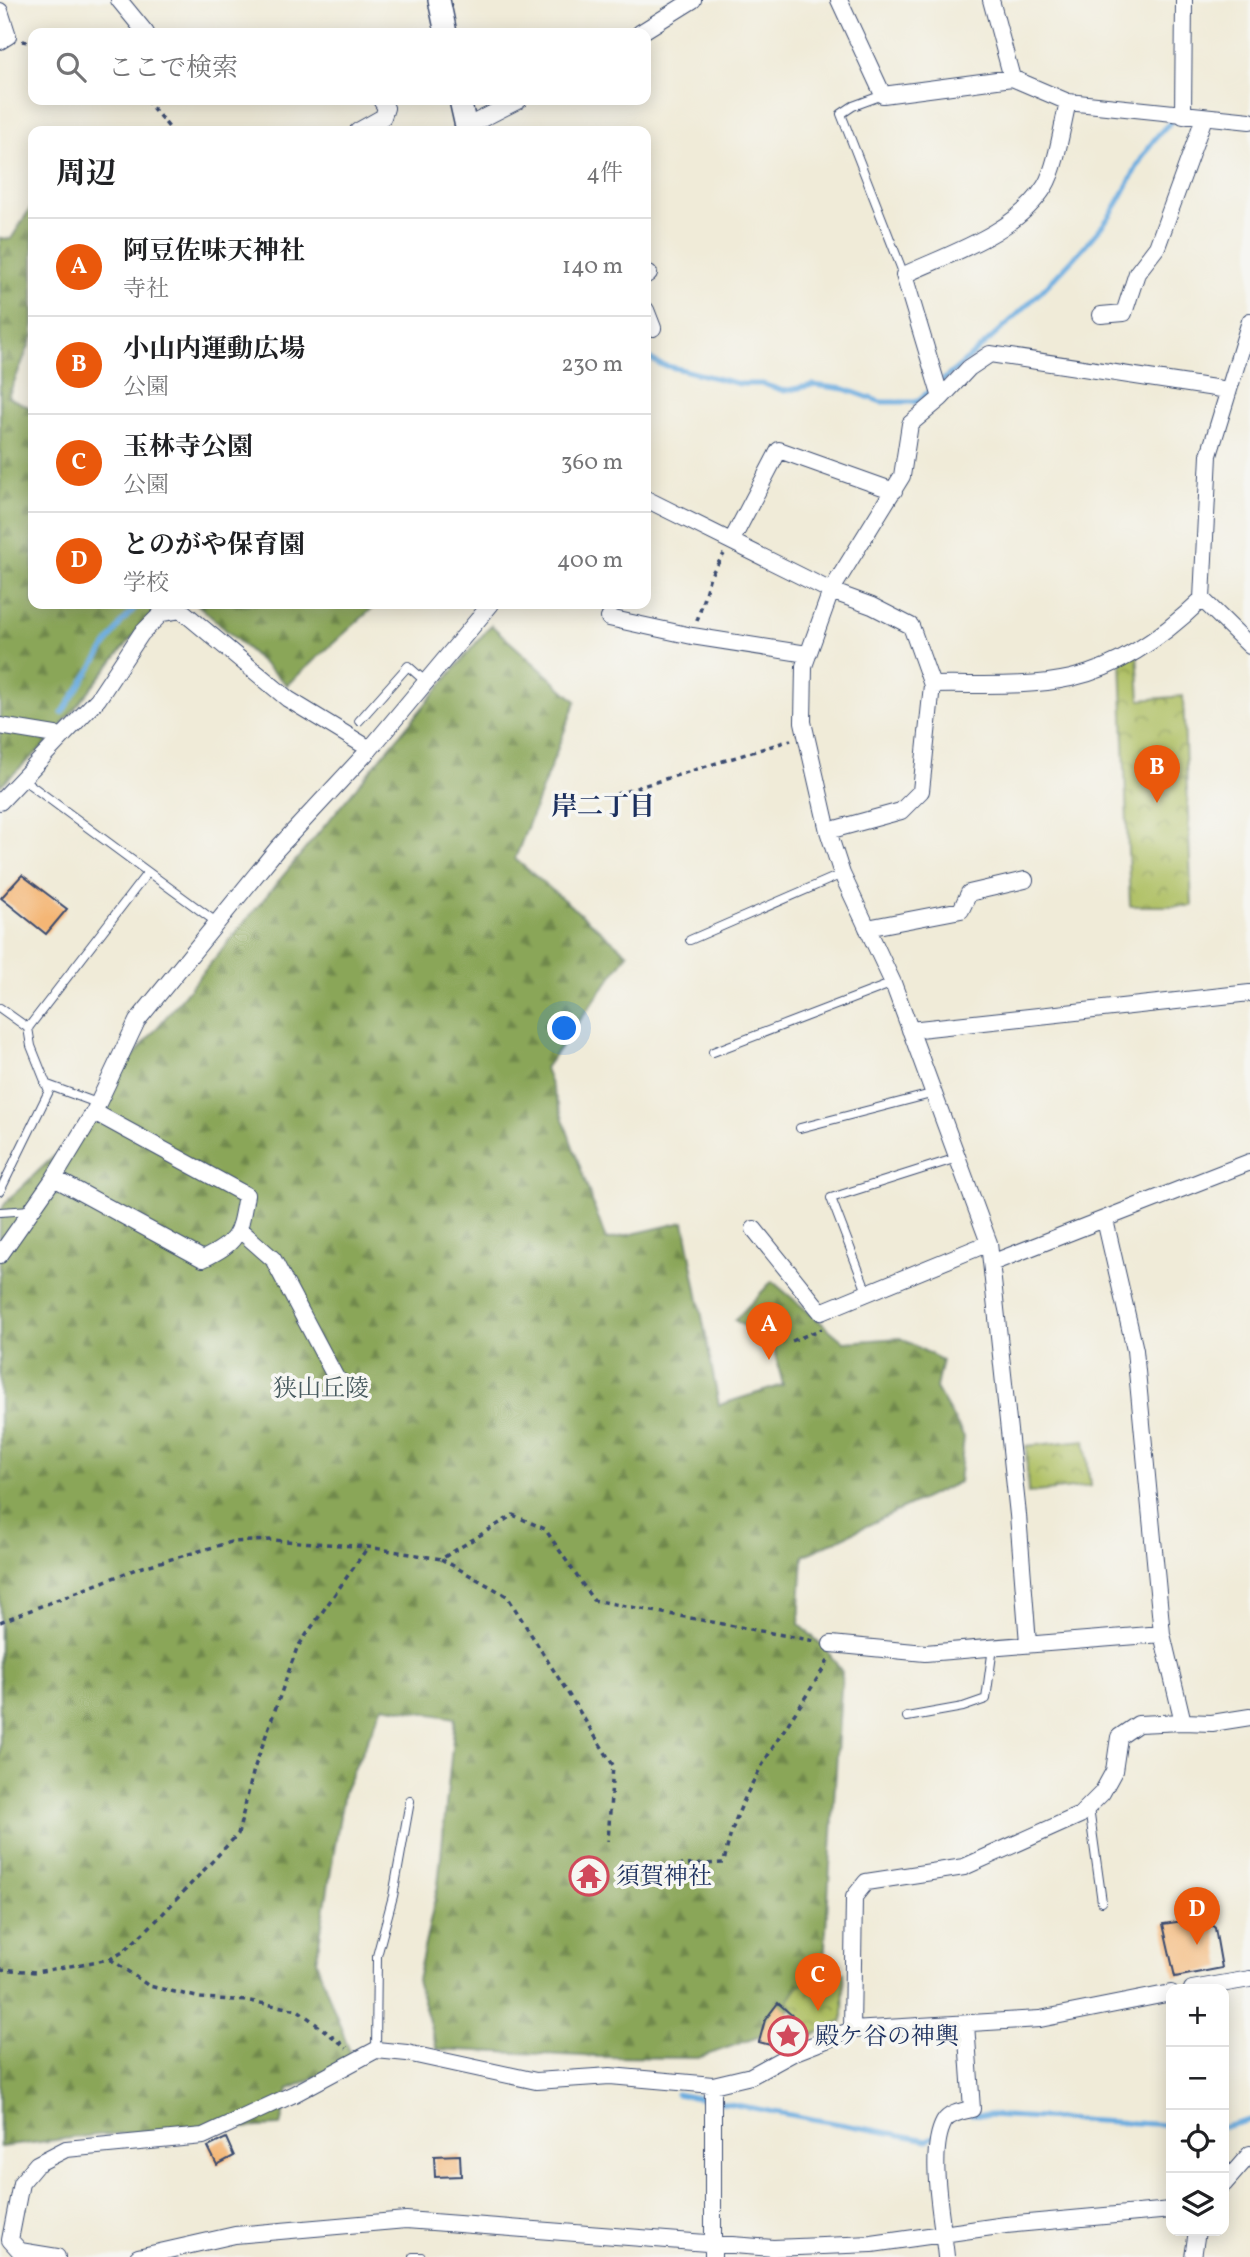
<!DOCTYPE html>
<html lang="ja">
<meta charset="utf-8">
<style>
body{margin:0;font-family:Vollkorn,"Noto Serif JP",serif;background:#f6f6f6;color:#202124}
.controls{position:absolute;right:21px;bottom:21px;display:grid;overflow:hidden;border-radius:14px;box-shadow:0 4px 18px #0003}
.controls button{width:63px;height:63px;display:grid;place-items:center;padding:0;border:0;border-bottom:2px solid #e0e0e0;background:#fff;color:#202124;font:35px sans-serif}
.you{position:absolute;left:565px;top:1029px;width:24px;height:24px;margin:-18px;border:5px solid #fff;border-radius:50%;background:#1a73e8;box-shadow:0 0 0 10px #1a73e833}
.badge{display:grid;place-items:center;width:46px;height:46px;border-radius:50%;background:#ea580c;color:#fff;font-size:23px;font-weight:700}
.pin{position:absolute;translate:-50% -58px;filter:drop-shadow(0 2px 4px #0008)}
.pin::after{content:'';position:absolute;top:37px;width:24px;height:21px;background:inherit;clip-path:polygon(0 0,100% 0,50% 100%)}
.list{margin:0;padding:0;list-style:none}
h2{display:flex;justify-content:space-between;align-items:center;height:91px;margin:0;padding:0 28px;font-size:30px}
h2 small{font-size:23px;font-weight:400;color:#757577}
.list li{display:grid;grid-template-columns:46px 1fr auto;gap:21px;align-items:center;box-sizing:border-box;height:98px;padding:0 28px;border-top:2px solid #e0e0e0}
.list b{display:block;font-size:26px;white-space:nowrap}
.list p{margin:0;font-size:23px;white-space:nowrap;color:#757577}
.list em{font-size:23px;font-style:normal;color:#757577}
.icon{flex:none;width:38px;height:38px;fill:none;stroke:currentColor;stroke-width:2;stroke-linecap:round;stroke-linejoin:round}
.map{position:relative;flex:none;width:1250px;height:2257px;overflow:hidden}
.search{position:absolute;background:#fff;box-shadow:0 4px 18px #0003;left:28px;top:28px;width:623px;height:77px;display:flex;align-items:center;gap:18px;box-sizing:border-box;padding:0 24px;border-radius:14px;color:#757577;font-size:26px}
.panel{position:absolute;background:#fff;box-shadow:0 4px 18px #0003;left:28px;top:126px;width:623px;height:483px;border-radius:14px}
.map>svg:first-child{display:block}
.forest{fill:url(#forest-firs);stroke:#526a5b;stroke-width:2}
.park{fill:url(#park-crowns);stroke:#647760;stroke-width:2}
.lines{fill:none;stroke-linecap:round;stroke-linejoin:round}
.stream{stroke:#6bacdf;stroke-width:5}
.building{fill:#f4b674}
.service-casing{stroke:#3b4b70;stroke-width:10}
.minor-casing{stroke:#3b4b70;stroke-width:18}
.tertiary-casing{stroke:#3b4b70;stroke-width:24}
.path{stroke:#3b4b70;stroke-width:3.5;stroke-dasharray:5 5;stroke-linecap:butt}
.service{stroke:#fff;stroke-width:8}
.minor{stroke:#fff;stroke-width:16}
.tertiary{stroke:#fff;stroke-width:21}
.labels{text-anchor:middle;stroke-width:7;stroke-linejoin:round;paint-order:stroke}
.park-label{font-size:24px;fill:#475a5f;stroke:#f6f6f2}
.poi-label{font-size:24px;fill:#1b2f5e;stroke:#f6f6f2;text-anchor:start}
.neighbourhood-label{font-size:26px;font-weight:bold;fill:#1b2f5e;stroke:#f6f6f2}
</style>
<div class="map">
<svg width="1250" height="2257" viewBox="0 0 1250 2257">
<defs>
<pattern id="forest-firs" width="22" height="20" patternUnits="userSpaceOnUse" patternTransform="scale(1.75)"><rect width="22" height="20" fill="#8aa658"/><path d="M5 1l3.5 6h-7zM16 11l3.5 6h-7z" fill="#70884c"/></pattern>
<pattern id="park-crowns" width="20" height="18" patternUnits="userSpaceOnUse" patternTransform="scale(1.75)"><rect width="20" height="18" fill="#aebf62"/><path d="M2 6a3 3 0 1 1 6 0M12 15a3 3 0 1 1 6 0" fill="none" stroke="#8d9c54"/></pattern>
</defs>
<rect width="100%" height="100%" fill="#f6f6f2"/>
<filter id="ink" filterUnits="userSpaceOnUse"><feTurbulence type="fractalNoise" baseFrequency=".0143" numOctaves="2"/><feDisplacementMap in="SourceGraphic" scale="14" xChannelSelector="R" yChannelSelector="G"/><feConvolveMatrix kernelMatrix="1 2 1 2 8 2 1 2 1" color-interpolation-filters="sRGB"/></filter>
<filter id="wash" filterUnits="userSpaceOnUse"><feTurbulence type="fractalNoise" baseFrequency=".00686" numOctaves="4" result="noise"/><feDisplacementMap in="SourceGraphic" scale="28" xChannelSelector="R" yChannelSelector="G"/><feGaussianBlur stdDeviation="1.57" result="paint"/><feColorMatrix in="noise" values="0 0 0 0 0 0 0 0 0 0 0 0 0 0 0 0 0 1.4 0 .05"/><feComposite in="paint" operator="in"/></filter>
<g filter="url(#wash)">
<rect width="100%" height="100%" fill="#f0ebd8"/>
<path class="forest" d="M33,204V336L8,397L33,409V604H165L146,620L47,743L0,786V238L11,239Z
M197,604H377L287,685Z
M491,625L576,701L515,859L628,954L545,1068L606,1240L684,1222L719,1405L783,1385L773,1346L735,1320L772,1281L844,1342L900,1338L942,1360L936,1388L964,1437L959,1482L803,1556L799,1624L825,1648L842,1672L824,1963L773,2032L698,2058L601,2057L437,2049L417,1980L438,1885L455,1718L383,1706L344,1791L316,1961L353,2060L289,2089L280,2126L96,2135L0,2147V1213L5,1203L81,1130L127,1064Z"/>
<path class="park" d="M1137,651L1140,700L1183,696L1192,906H1130L1121,660Z
M1085,1440L1090,1486L1028,1493L1026,1446Z
M844,1972L843,2021L806,2038L788,2000L799,1985Z"/>
<g class="lines">
<path class="stream" d="M646,356L659,364L740,384H763L784,391L813,385L845,389L881,402H916C982,349 1047,291 1102,226C1131,191 1135,153 1172,121
M62,713L121,623L139,604
M676,2094L928,2140L936,2135
M971,2114L1171,2125
M1224,2127L1250,2120"/>
</g>
<g id="blocks">
<path class="building" d="M22,875L67,909L46,934L1,898Z
M1203,1918L1215,1928L1222,1968L1175,1977L1163,1924Z
M778,2003L794,2017L782,2032L778,2047L759,2042L765,2020Z
M226,2138L234,2156L217,2165L208,2147Z
M460,2155L461,2176L435,2177L434,2156Z"/>
</g>
</g>
<g filter="url(#ink)">
<use href="#blocks" fill-opacity="0" stroke="#3b4b70" stroke-width="2"/>
<g class="lines">
<g class="service-casing">
<path id="service" d="M883,95L853,106L841,114L904,275
M359,721L408,666L426,682
M21,778L148,872
M690,940L842,874
M0,1008L28,1028
M713,1052L893,983
M45,1084L97,1103
M800,1128L935,1093
M0,1191L49,1091L31,1046L28,1028L148,872L216,922
M0,1212L31,1210
M867,1292L831,1198L957,1158
M907,1717L963,1707L986,1699L993,1647
M1089,1808L1102,1902
M376,2050L377,1956L393,1896L410,1801
M413,2257H421"/>
</g>
<g class="minor-casing">
<path id="minor" d="M119,0L146,33
M839,0L883,95L1012,78L1068,102L1250,121
M991,0L1012,78
M0,11L8,36L0,41
M640,33L693,0
M1183,116L1184,0
M466,127L519,100
M358,131L383,117L386,108L381,100
M646,275L649,273
M646,310L653,328
M1101,315L1124,313L1137,273L1157,247L1204,118
M941,398L969,368L990,354L1228,390
M646,499L831,591L872,606L911,626L932,685C977,684 1025,688 1071,678C1121,667 1166,634 1202,599L1209,455L1250,321
M732,540L779,450L894,491
M1202,599L1250,646
M609,618L692,636L807,654
M0,726L61,736
M0,802L98,699L141,634L162,613L181,610L288,699L370,749
M828,831L901,811L921,791L932,685
M867,928L961,910L969,893L1025,880
M910,1030L1250,993
M54,1178L203,1259C240,1241 239,1234 246,1195L94,1112
M1105,1220L1135,1350L1162,1634L1183,1722L1212,1723L1250,1717
M754,1229L821,1312L989,1243
M240,1230L273,1259L336,1378L353,1390
M0,1255L54,1178L94,1112L137,1021L277,849L370,749L491,604
M994,1262L1250,1162
M1028,1643L1018,1515L989,1243L893,983L842,874L828,831L803,722L804,666L831,591L902,476L910,424L941,398L904,275C951,253 1016,233 1045,186C1057,166 1062,125 1068,102
M831,1644L925,1653L1162,1634
M1192,1989L1250,1979
M852,2030L854,1897L866,1882L964,1867L1080,1815L1102,1793L1114,1771L1119,1737L1138,1724L1183,1722
M713,2085V2257
M1224,2184L1250,2154
M57,2257L20,2251L10,2240L21,2183L37,2164L66,2149L203,2136L294,2094L376,2050L407,2053L536,2081L610,2076L713,2085L751,2076L795,2052L852,2030L1040,2019L1171,1993
M138,2257L235,2235L406,2220L773,2248L872,2244L1006,2225L1171,2210
M946,2257C943,2222 927,2153 944,2122C949,2113 963,2111 972,2109L966,2024
M1193,2257L1197,2231"/>
</g>
<g class="tertiary-casing">
<path id="tertiary" d="M439,0L446,33
M460,100L467,131"/>
</g>
<path class="path" d="M22,41L33,43
M146,100L172,131
M697,621L710,576L724,554
M607,797L791,740
M792,1341L822,1329
M441,1559L507,1596L613,1765L608,1841
M0,1622L136,1569L231,1542L272,1540L368,1547L441,1559L513,1515L545,1529L593,1600L815,1641
M638,1867L724,1863C737,1786 791,1725 829,1659
M110,1959L149,1986L201,1998L250,2001L298,2010L347,2048
M0,1969L36,1972L110,1959L123,1952L155,1922L238,1834L254,1769L297,1648L368,1547"/>
<use href="#service" class="service"/>
<use href="#minor" class="minor"/>
<use href="#tertiary" class="tertiary"/>
</g>
</g>
<defs>
<g id="temple-ring" transform="scale(2.0125)"><circle r="9.5" fill="#f6f6f2" stroke="#d1495b" stroke-width="1.5"/><path d="M0-6L5-2H3V0L6.5 2.5H4V6H1.5V3h-3V6H-4V2.5H-6.5L-3 0V-2H-5Z" fill="#d1495b"/></g>
<g id="sight-ring" transform="scale(2.0125)"><circle r="9.5" fill="#f6f6f2" stroke="#d1495b" stroke-width="1.5"/><path d="M0-6L1.8-2.2L6-1.7L2.9 1.2L3.7 5.4L0 3.3L-3.7 5.4L-2.9 1.2L-6-1.7L-1.8-2.2Z" fill="#d1495b"/></g>
</defs>
<g fill-rule="evenodd">
<use href="#temple-ring" x="589" y="1876"/>
<use href="#sight-ring" x="788" y="2036"/>
</g>
<g class="labels">
<g class="park-label">
<text x="321" y="1396">狭山丘陵</text>
</g>
<g class="poi-label">
<text x="616" y="1884">須賀神社</text>
<text x="815" y="2044">殿ケ谷の神輿</text>
</g>
<g class="neighbourhood-label">
<text x="603" y="815">岸二丁目</text>
</g>
</g>
</svg>
<div class="controls">
<button>+</button>
<button>−</button>
<button><svg class="icon" aria-label="locate" viewBox="0 0 24 24"><circle cx="12" cy="12" r="6"/><path d="M12 2v4M12 18v4M2 12h4M18 12h4"/></svg></button>
<button><svg class="icon" aria-label="layers" viewBox="0 0 24 24"><path d="M12 4l9 5-9 5-9-5zM3 14l9 5 9-5"/></svg></button>
</div>
<div class="you"></div>
<div class="pin badge" style="left:769px;top:1360px">A</div>
<div class="pin badge" style="left:1157px;top:803px">B</div>
<div class="pin badge" style="left:818px;top:2011px">C</div>
<div class="pin badge" style="left:1197px;top:1945px">D</div>
<div class="search"><svg class="icon" aria-label="search" viewBox="0 0 24 24"><circle cx="10" cy="10" r="6"/><path d="M15 15l6 6"/></svg>ここで検索</div>
<section class="panel">
<h2>周辺<small>4件</small></h2>
<ul class="list">
<li><span class="badge">A</span><div><b>阿豆佐味天神社</b><p>寺社</p></div><em>140 m</em></li>
<li><span class="badge">B</span><div><b>小山内運動広場</b><p>公園</p></div><em>230 m</em></li>
<li><span class="badge">C</span><div><b>玉林寺公園</b><p>公園</p></div><em>360 m</em></li>
<li><span class="badge">D</span><div><b>とのがや保育園</b><p>学校</p></div><em>400 m</em></li>
</ul>
</section>
</div>
